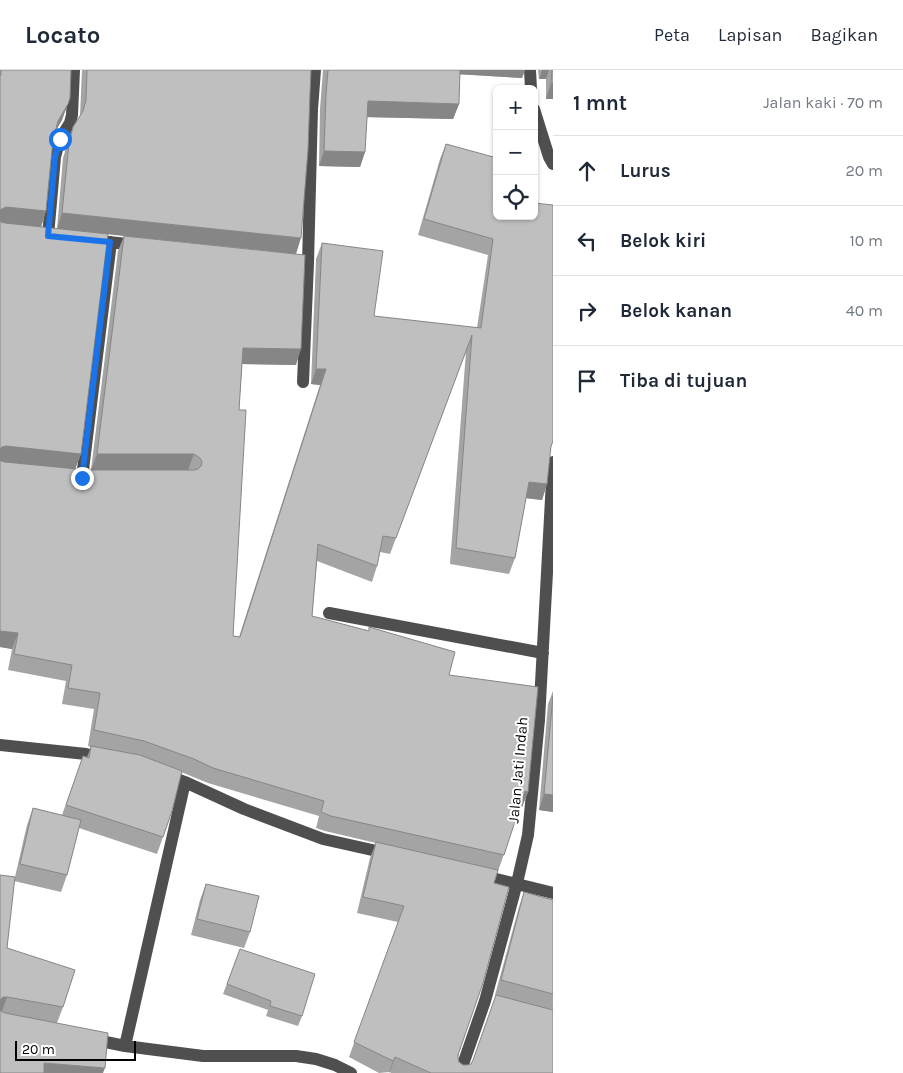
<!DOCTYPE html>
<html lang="id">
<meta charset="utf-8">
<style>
body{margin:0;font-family:Karla,sans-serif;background:#f6f6f7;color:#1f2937}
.controls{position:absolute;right:15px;top:15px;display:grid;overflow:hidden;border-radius:8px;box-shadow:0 1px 4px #0004}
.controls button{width:45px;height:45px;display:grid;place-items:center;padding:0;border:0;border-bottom:1px solid #e0e1e3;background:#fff;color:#1f2937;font:25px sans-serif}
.scale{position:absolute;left:15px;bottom:12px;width:121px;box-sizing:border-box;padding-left:5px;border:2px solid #000;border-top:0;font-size:14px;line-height:18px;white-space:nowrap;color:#000;-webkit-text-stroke:4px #fff;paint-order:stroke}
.stop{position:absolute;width:15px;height:15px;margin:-11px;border:4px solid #1a73e8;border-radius:50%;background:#fff}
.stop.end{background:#1a73e8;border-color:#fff;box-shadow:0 1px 5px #0008}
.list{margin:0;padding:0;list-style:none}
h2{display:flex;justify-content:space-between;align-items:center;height:65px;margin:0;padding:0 20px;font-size:21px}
h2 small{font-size:16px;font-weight:400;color:#747a83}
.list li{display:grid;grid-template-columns:32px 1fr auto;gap:15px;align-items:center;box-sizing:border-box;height:70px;padding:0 20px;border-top:1px solid #e0e1e3}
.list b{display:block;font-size:19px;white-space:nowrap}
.list em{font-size:16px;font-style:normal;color:#747a83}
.icon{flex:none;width:28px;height:28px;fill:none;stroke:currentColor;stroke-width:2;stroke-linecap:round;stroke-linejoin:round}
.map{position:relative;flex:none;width:553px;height:1003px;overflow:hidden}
header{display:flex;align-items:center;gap:30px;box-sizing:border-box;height:70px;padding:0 25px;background:#fff;border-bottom:1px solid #e0e1e3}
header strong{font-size:24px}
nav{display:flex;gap:28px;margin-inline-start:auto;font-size:18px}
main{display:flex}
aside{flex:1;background:#fff}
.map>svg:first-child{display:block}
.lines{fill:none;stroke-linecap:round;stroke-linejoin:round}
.minor{stroke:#4f4f4f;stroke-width:12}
.wall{fill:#a4a4a4}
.shaded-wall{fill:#868686}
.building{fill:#bfbfbf;stroke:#868686}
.route{stroke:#1a73e8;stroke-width:6}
.labels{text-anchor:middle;stroke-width:4;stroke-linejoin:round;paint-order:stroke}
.street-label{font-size:15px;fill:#000;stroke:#fff}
</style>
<header>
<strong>Locato</strong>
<nav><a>Peta</a><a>Lapisan</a><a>Bagikan</a></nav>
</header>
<main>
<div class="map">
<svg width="553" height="1003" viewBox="0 0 553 1003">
<rect width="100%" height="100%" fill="#fff"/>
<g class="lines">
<path class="minor" d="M530,0L531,19
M534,39L549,87L553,94
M48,166L55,87L60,69L70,53L72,45L74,0
M91,170L136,175
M303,312L308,193L312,39L315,0
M82,408L111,172
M329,543L543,583
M0,675L86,684L104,688
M164,704L185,712L244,739L323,769L390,784
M480,805L553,823
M91,969L125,976L203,986H296L316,989L335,995L351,1003
M125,976L185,712
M460,1003L485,931L517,813L528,765L539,650L553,392"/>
</g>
<path class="wall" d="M0,0H71L62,50L55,62L53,70L46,141L41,157L81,384L75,399L87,400H189H91L118,181L124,166L296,295L242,294L239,340L233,566L239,567L320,315L311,314L316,189L322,173L374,246L477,258L488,185L418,165L440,89L446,74L493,127L553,372L550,379L547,414L542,430L526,428L515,488L509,504L450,494L466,281L390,484L380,482L377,496L372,512L317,491L312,546L449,605L528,722L522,737H520L494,813L458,988L459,992L463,995H467L471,994L473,991L496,925H495L519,837L524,822L553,830V1003H391L390,1002L379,1003L349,987L398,852L357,843L370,788L376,773L325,761L316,758L319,746L208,713L181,702L172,741L157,784L79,758L67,805L61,822L14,811L7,878L63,937L57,953L0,1003V805L15,807L27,755L33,738L62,745L83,686L87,687L91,677L88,676L94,639L62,634L66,611L8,600L12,579L0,577Z
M82,0H311L57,159L63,88L68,72L73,57L80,46Z
M323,0H525L522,8L459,4V34L453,49L367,47L365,82L360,97L319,96L320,39Z
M538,0H553V29H546V9H539Z
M553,621V742L539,740L548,634Z
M206,814L250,862L244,878L191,865L200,830Z
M240,879L302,946L298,956L266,946L268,940L223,924Z"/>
<path class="shaded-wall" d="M456,0H525L522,8L454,4Z
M542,0H549L546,9H539Z
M551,13H553V29H546Z
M368,31L459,34L453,49L362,47Z
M68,34L62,50L52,67L58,51Z
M324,81L365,82L360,97L319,96Z
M6,137L46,141L41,157L0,153V140Z
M62,143L301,168L296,184L57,159Z
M243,278L301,279L296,295L238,294Z
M316,299H326L320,315L311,314Z
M6,376L81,384L75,399L0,392V379L2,377Z
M97,384H194L188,400H91Z
M529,412L547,414L542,430L524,428Z
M0,561L18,563L12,579L0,577Z
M525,721L528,722L522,737H519Z
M544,724L553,725V742L539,740Z
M3,927H7L1,944H0V930Z
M395,987L390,1002L389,1003L393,991Z
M44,993L105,998L103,1003H41Z"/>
<path class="building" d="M1,0H71L70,28L68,34L58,51L53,70L46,141L6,137L0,140V5H1Z
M87,0H311L310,23L308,80L301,168L62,143L69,73L73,57L83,41L86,30Z
M328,0H460L459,34L368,31L365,82L324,81L326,24Z
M552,0H553V13H551Z
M446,74L497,88V115L493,127L497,128V146H534V133L553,135V371L551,376L547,414L529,412L515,488L456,478L472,265L396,468L383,466L377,496L318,474L312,546L369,561V557L455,582L449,605L538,617L528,722L525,721L504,785L331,746L321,742L324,731L213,698L194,689L144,671L94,660L100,623L68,618L72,595L14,584L18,563L0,561V390L1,391L5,392L87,400H194L198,399L201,396L202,392L200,388L194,384H97L124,166L305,185L301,279L243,278L239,340H246L233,566L240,567L326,299H316L322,173L383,181L374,246L481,258L493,169L424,149Z
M0,150L1,152L5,153L108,164L81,384L6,376L2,377L0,379Z
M553,626V725L544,724Z
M91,676L140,685L182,701L172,741L163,767L66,735L83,686L89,688Z
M33,738L81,750L67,805L20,794Z
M376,772L498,800L494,813L509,817L483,913L458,985V988L459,992L463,995H467L471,994L473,990L496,925L553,940V1003H431L395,987L393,991L354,972L404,836L363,827Z
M0,805L15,807L7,878L75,900L63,937L7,927H3L0,930Z
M206,814L259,826L250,862L197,849Z
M524,822L553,830V924L501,910Z
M240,879L315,904L302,946L270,936L271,931L227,914Z
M0,939L1,941L5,943L108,963L105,998L44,993V1003H0Z"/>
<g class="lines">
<path class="route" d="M60,69L55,87L48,166L110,172L82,408"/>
</g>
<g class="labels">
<g class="street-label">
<text transform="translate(518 700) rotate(-85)" y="5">Jalan Jati Indah</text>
</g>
</g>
</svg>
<div class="controls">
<button>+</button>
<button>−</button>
<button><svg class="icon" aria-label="locate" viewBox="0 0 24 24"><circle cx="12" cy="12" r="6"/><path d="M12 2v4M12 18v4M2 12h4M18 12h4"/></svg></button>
</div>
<div class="scale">20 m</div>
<div class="stop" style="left:60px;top:69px"></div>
<div class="stop end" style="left:82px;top:408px"></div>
</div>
<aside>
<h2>1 mnt<small>Jalan kaki · 70 m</small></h2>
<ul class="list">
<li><svg class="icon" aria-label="ahead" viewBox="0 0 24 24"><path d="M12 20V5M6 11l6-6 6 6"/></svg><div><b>Lurus</b></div><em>20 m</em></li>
<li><svg class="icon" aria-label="left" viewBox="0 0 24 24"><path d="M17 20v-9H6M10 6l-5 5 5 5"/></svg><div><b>Belok kiri</b></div><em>10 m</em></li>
<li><svg class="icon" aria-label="right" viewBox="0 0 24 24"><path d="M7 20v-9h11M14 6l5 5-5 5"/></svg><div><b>Belok kanan</b></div><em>40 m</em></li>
<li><svg class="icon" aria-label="arrive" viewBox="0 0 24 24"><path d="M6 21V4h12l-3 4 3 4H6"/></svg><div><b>Tiba di tujuan</b></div></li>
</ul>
</aside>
</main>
